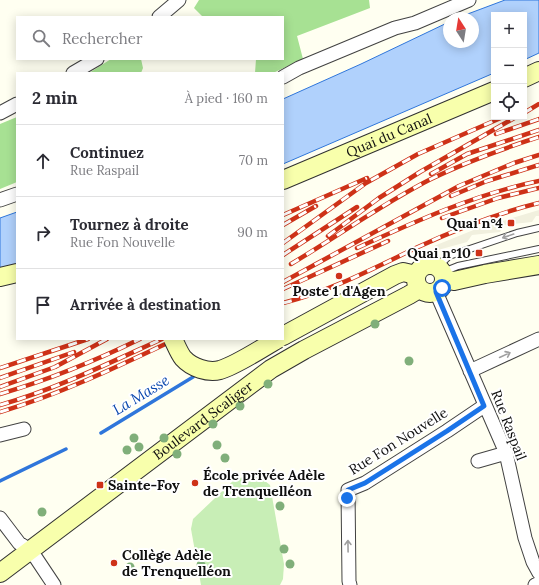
<!DOCTYPE html>
<html lang="fr">
<meta charset="utf-8">
<style>
body{margin:0;font-family:Lora,serif;background:#f7f7f7;color:#2b2b33}
.controls{position:absolute;right:12px;top:12px;display:grid;overflow:hidden;border-radius:0px;box-shadow:0 2px 10px #0003}
.controls button{width:36px;height:36px;display:grid;place-items:center;padding:0;border:0;border-bottom:1px solid #e1e1e2;background:#fff;color:#2b2b33;font:20px sans-serif}
.compass{position:absolute;left:443px;top:12px;width:36px;height:36px;border-radius:50%;background:#fff;box-shadow:0 2px 10px #0003;rotate:348deg}
.stop{position:absolute;width:12px;height:12px;margin:-9px;border:3px solid #1a73e8;border-radius:50%;background:#fff}
.stop.end{background:#1a73e8;border-color:#fff;box-shadow:0 1px 4px #0008}
.list{margin:0;padding:0;list-style:none}
h2{display:flex;justify-content:space-between;align-items:center;height:52px;margin:0;padding:0 16px;font-size:17px}
h2 small{font-size:13px;font-weight:400;color:#7c7c81}
.list li{display:grid;grid-template-columns:26px 1fr auto;gap:12px;align-items:center;box-sizing:border-box;height:72px;padding:0 16px;border-top:1px solid #e1e1e2}
.list b{display:block;font-size:15px;white-space:nowrap}
.list p{margin:0;font-size:13px;white-space:nowrap;color:#7c7c81}
.list em{font-size:13px;font-style:normal;color:#7c7c81}
.icon{flex:none;width:22px;height:22px;fill:none;stroke:currentColor;stroke-width:2;stroke-linecap:round;stroke-linejoin:round}
.map{position:relative;flex:none;width:539px;height:585px;overflow:hidden}
.search{position:absolute;background:#fff;box-shadow:0 2px 10px #0003;left:16px;top:16px;width:268px;height:44px;display:flex;align-items:center;gap:10px;box-sizing:border-box;padding:0 14px;border-radius:0px;color:#7c7c81;font-size:15px}
.panel{position:absolute;background:#fff;box-shadow:0 2px 10px #0003;left:16px;top:72px;width:268px;height:268px;border-radius:0px}
.map>svg:first-child{display:block}
.green{fill:#c8eeb6}
.forest{fill:#a7e193}
.plaza{fill:#f1f0de}
.water{fill:#b0d1fc;stroke:#2f76db}
.lines{fill:none;stroke-linecap:round;stroke-linejoin:round}
.stream{stroke:#2f76db;stroke-width:3.5}
.lane-casing{stroke:#424242;stroke-width:8}
.street-casing{stroke:#424242;stroke-width:15}
.secondary-casing{stroke:#313131;stroke-width:20}
.lane{stroke:#fff;stroke-width:6}
.street{stroke:#fff;stroke-width:13}
.secondary{stroke:#f8ffac;stroke-width:18}
.rail-casing{stroke:#ce3218;stroke-width:4.5}
.rail{stroke:#fff;stroke-width:3;stroke-dasharray:9;stroke-linecap:butt}
.secondary-bridge-casing{stroke:#313131;stroke-width:20;stroke-linecap:butt}
.secondary-bridge{stroke:#f8ffac;stroke-width:18}
.tree{fill:#80af7a}
.oneway{stroke:#9f9f9f}
.route{stroke:#1a73e8;stroke-width:5}
.poi-dot{fill:#ce3218;stroke:#fff;stroke-width:1.5}
.labels{text-anchor:middle;stroke-width:4;stroke-linejoin:round;paint-order:stroke}
.street-label{font-size:14px;fill:#0f0f0f;stroke:#fff}
.poi-label{font-size:14px;font-weight:bold;fill:#0f0f0f;stroke:#fff;text-anchor:start}
.water-label{font-size:15px;font-style:italic;fill:#0b48ae;stroke:#fff}
</style>
<div class="map">
<svg width="539" height="585" viewBox="0 0 539 585">
<rect width="100%" height="100%" fill="#fffff1"/>
<path class="green" d="M255,475L265,481L270,485L284,564L283,579L280,585H201L191,529L193,519L235,479Z"/>
<path class="forest" d="M199,0H369L370,8L297,36L303,59L273,73H255L256,59H283V17H203L194,8Z
M111,59H141L143,68L141,73H89Z
M17,117V182L0,189V124Z"/>
<path class="plaza" d="M539,210V216H536L532,222L504,225L500,232L472,235L467,242L438,250L434,246L476,229Z"/>
<path class="water" d="M505,0H539V53L524,60V15H494V73L283,164V99L361,64L449,22V42H473V18H457Z
M17,212V265L0,269V218Z"/>
<g class="lines">
<path class="stream" d="M101,433L193,377
M0,481L66,449"/>
<g class="lane-casing">
<path id="lane" d="M438,267L449,256L517,233L539,228
M443,272L458,266L539,249"/>
</g>
<g class="street-casing">
<path id="street" d="M159,17L179,0
M73,73L97,59
M283,77L299,68L395,28L415,23L469,0
M0,113L17,104
M0,200L17,194
M436,292L506,453L525,538L533,562L539,573
M470,371L539,339
M0,435L24,429
M478,461L506,453
M0,518L19,543L25,547L36,558L54,585
M350,585L349,581L348,490L365,483L447,431L484,406
M535,585L539,583"/>
</g>
<g class="secondary-casing">
<g id="secondary">
<path d="M524,78L539,71"/>
<path id="s1" d="M283,180L494,91"/>
<circle cx="430" cy="279" r="14"/>
<path d="M0,277L17,273"/>
<path d="M444,279L454,281L485,274L539,265"/>
<path d="M283,336L395,275L403,272L416,275"/>
<path id="s2" d="M0,573L271,369L304,350L409,295L419,289"/>
</g>
</g>
<use href="#lane" class="lane"/>
<use href="#street" class="street"/>
<use href="#secondary" class="secondary"/>
<g class="rail-casing">
<path id="rail" d="M524,113L539,104
M496,134L539,119
M431,174L467,154L539,130
M451,196L487,181L539,165
M283,215L367,178
M442,218L498,198L539,188
M283,225L316,206
M328,236L379,198L420,172L516,117
M283,243L366,183L418,154L503,117
M357,248C416,221 476,194 539,181
M283,255L357,207
M291,264C338,236 382,204 431,179C466,162 502,149 539,137
M283,282L459,186L514,163L539,155
M283,289L388,241
M283,303C331,291 374,268 418,247C457,229 498,213 539,203
M0,368L88,339
M0,378L74,352
M0,387L55,367L107,339
M0,394C48,380 95,361 140,339
M0,405C56,389 109,363 162,339
M0,412C61,394 119,366 176,339"/>
</g>
<use href="#rail" class="rail"/>
<g class="secondary-bridge-casing">
<path id="secondary-bridge" d="M173,339C176,345 179,353 183,358C192,368 208,373 220,370C237,365 262,348 278,339"/>
</g>
<use href="#secondary-bridge" class="secondary-bridge"/>
</g>
<g class="tree">
<circle cx="375" cy="324" r="4.5"/>
<circle cx="409" cy="361" r="4.5"/>
<circle cx="268" cy="384" r="4.5"/>
<circle cx="240" cy="406" r="4.5"/>
<circle cx="213" cy="424" r="4.5"/>
<circle cx="134" cy="438" r="4.5"/>
<circle cx="164" cy="438" r="4.5"/>
<circle cx="217" cy="445" r="4.5"/>
<circle cx="139" cy="447" r="4.5"/>
<circle cx="127" cy="450" r="4.5"/>
<circle cx="177" cy="454" r="4.5"/>
<circle cx="225" cy="458" r="4.5"/>
<circle cx="280" cy="506" r="4.5"/>
<circle cx="42" cy="512" r="4.5"/>
<circle cx="284" cy="549" r="4.5"/>
<circle cx="290" cy="564" r="4.5"/>
<circle cx="201" cy="565" r="4.5"/>
<circle cx="130" cy="567" r="4.5"/>
</g>
<defs><path id="oneway-shaft" d="M-6 0H5M1.5-3L5.5 0L1.5 3" fill="none" stroke-width="1.6" stroke-linecap="round" stroke-linejoin="round"/></defs>
<g class="oneway">
<use href="#oneway-shaft" transform="translate(508 236) rotate(161)"/>
<use href="#oneway-shaft" transform="translate(505 355) rotate(-25)"/>
<use href="#oneway-shaft" transform="translate(348 546) rotate(-91)"/>
</g>
<g class="lines">
<path class="route" d="M347,498L348,490L365,483L447,431L484,406L436,292L442,288"/>
</g>
<g class="poi-dot">
<rect x="507" y="219" width="8" height="8" rx="2"/>
<rect x="475" y="249" width="8" height="8" rx="2"/>
<circle cx="339" cy="276" r="4"/>
<circle cx="195" cy="483" r="4"/>
<rect x="96" y="481" width="8" height="8" rx="2"/>
<circle cx="114" cy="563" r="4"/>
</g>
<g class="labels">
<g class="street-label">
<text dy="5" stroke="none"><textPath href="#s1" startOffset="115">Quai du Canal</textPath></text>
<text dy="5" stroke="none"><textPath href="#s2" startOffset="254">Boulevard Scaliger</textPath></text>
<text transform="translate(509 425) rotate(69)" y="5">Rue Raspail</text>
<text transform="translate(398 441) rotate(-32)" y="5">Rue Fon Nouvelle</text>
</g>
<g class="poi-label">
<text x="503" y="228" text-anchor="end">Quai n°4</text>
<text x="471" y="258" text-anchor="end">Quai n°10</text>
<text x="339" y="296" text-anchor="middle">Poste 1 d'Agen</text>
<text x="203" y="480">École privée Adèle<tspan x="203" dy="16">de Trenquelléon</tspan></text>
<text x="108" y="490">Sainte-Foy</text>
<text x="122" y="560">Collège Adèle<tspan x="122" dy="16">de Trenquelléon</tspan></text>
</g>
<g class="water-label">
<text transform="translate(141 395) rotate(-31)" y="5">La Masse</text>
</g>
</g>
</svg>
<div class="controls">
<button>+</button>
<button>−</button>
<button><svg class="icon" aria-label="locate" viewBox="0 0 24 24"><circle cx="12" cy="12" r="6"/><path d="M12 2v4M12 18v4M2 12h4M18 12h4"/></svg></button>
</div>
<svg class="compass" viewBox="-18 -18 36 36"><path d="M0-13l5 13h-10z" fill="#e53935"/><path d="M0 13l5-13h-10z" fill="#7c7c81"/></svg>
<div class="stop" style="left:442px;top:288px"></div>
<div class="stop end" style="left:347px;top:498px"></div>
<div class="search"><svg class="icon" aria-label="search" viewBox="0 0 24 24"><circle cx="10" cy="10" r="6"/><path d="M15 15l6 6"/></svg>Rechercher</div>
<section class="panel">
<h2>2 min<small>À pied · 160 m</small></h2>
<ul class="list">
<li><svg class="icon" aria-label="ahead" viewBox="0 0 24 24"><path d="M12 20V5M6 11l6-6 6 6"/></svg><div><b>Continuez</b><p>Rue Raspail</p></div><em>70 m</em></li>
<li><svg class="icon" aria-label="right" viewBox="0 0 24 24"><path d="M7 20v-9h11M14 6l5 5-5 5"/></svg><div><b>Tournez à droite</b><p>Rue Fon Nouvelle</p></div><em>90 m</em></li>
<li><svg class="icon" aria-label="arrive" viewBox="0 0 24 24"><path d="M6 21V4h12l-3 4 3 4H6"/></svg><div><b>Arrivée à destination</b></div></li>
</ul>
</section>
</div>
